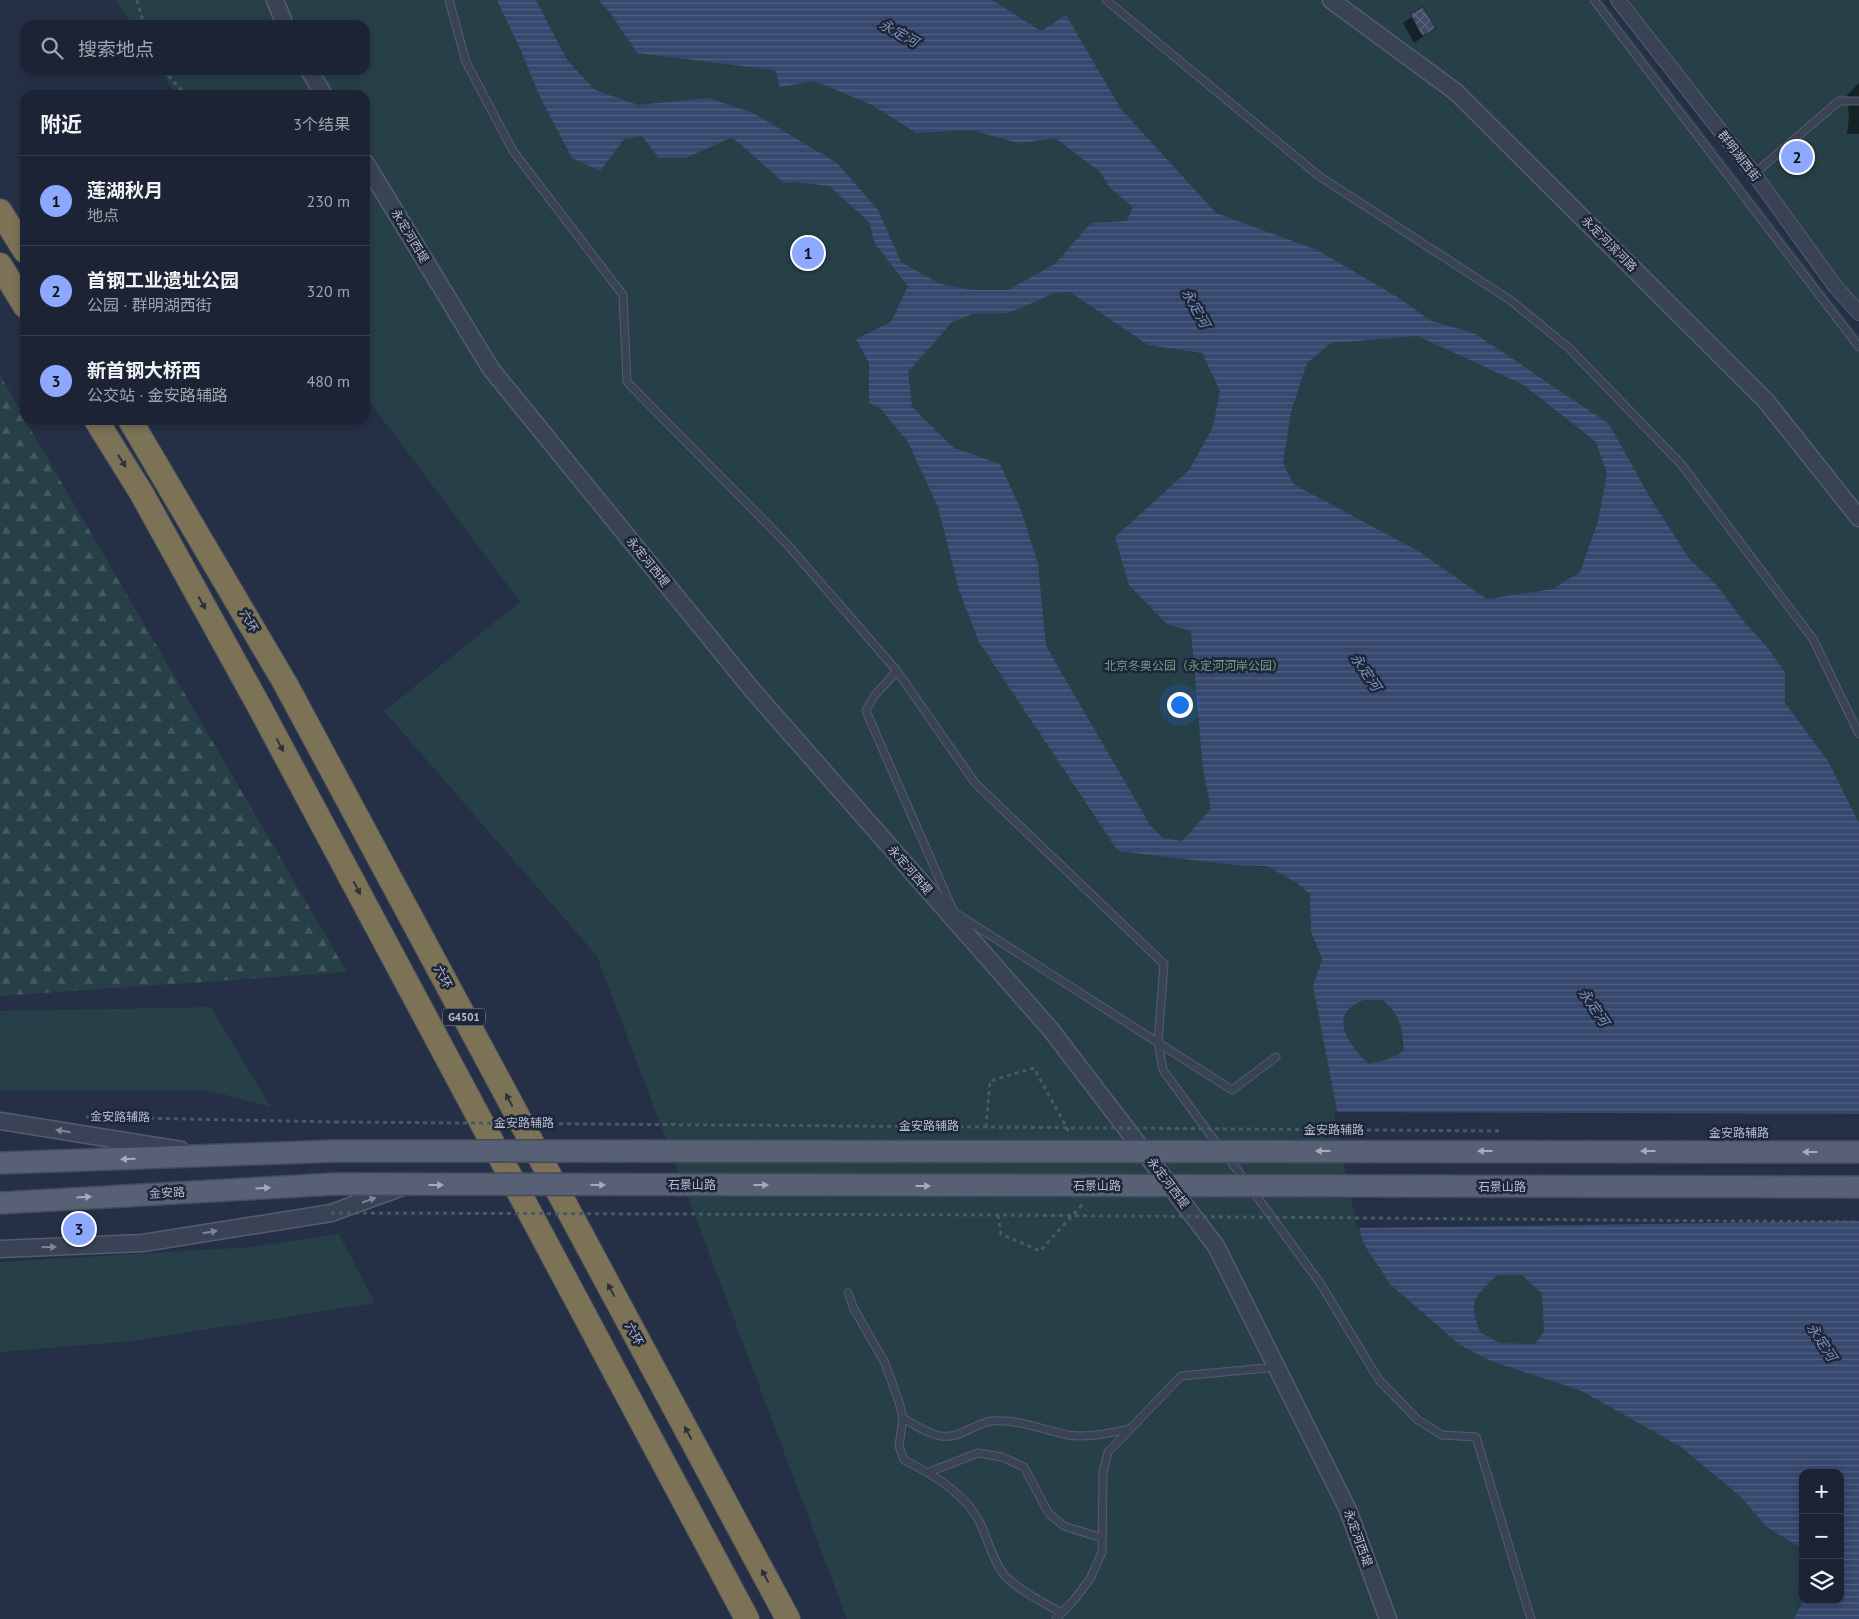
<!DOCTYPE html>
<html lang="zh">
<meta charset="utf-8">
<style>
body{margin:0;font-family:"PT Sans","Noto Sans SC",sans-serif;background:#252b3c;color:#f1f3f6}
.controls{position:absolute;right:15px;bottom:15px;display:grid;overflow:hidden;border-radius:10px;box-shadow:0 2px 8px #0003}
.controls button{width:45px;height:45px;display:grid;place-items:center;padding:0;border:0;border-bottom:1px solid #3a404f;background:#1c2334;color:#f1f3f6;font:25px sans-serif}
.you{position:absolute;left:1179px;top:704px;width:18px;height:18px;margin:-12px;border:4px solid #fff;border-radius:50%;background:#1a73e8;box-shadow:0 0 0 8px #1a73e833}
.badge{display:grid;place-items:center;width:32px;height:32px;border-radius:50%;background:#8ca9ff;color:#111;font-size:16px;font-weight:700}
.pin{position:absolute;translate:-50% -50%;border:2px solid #fff;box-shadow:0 1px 5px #0006}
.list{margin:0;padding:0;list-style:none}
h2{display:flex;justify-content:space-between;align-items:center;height:65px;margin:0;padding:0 20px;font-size:21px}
h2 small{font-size:16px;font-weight:400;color:#a0a4ac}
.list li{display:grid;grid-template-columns:32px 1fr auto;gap:15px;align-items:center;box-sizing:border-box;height:90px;padding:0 20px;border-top:1px solid #3a404f}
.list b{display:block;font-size:19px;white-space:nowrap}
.list p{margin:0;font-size:16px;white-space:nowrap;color:#a0a4ac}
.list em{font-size:16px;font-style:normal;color:#a0a4ac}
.icon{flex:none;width:28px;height:28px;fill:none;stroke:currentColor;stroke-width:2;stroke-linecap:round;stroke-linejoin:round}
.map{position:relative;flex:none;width:1859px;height:1619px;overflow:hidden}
.search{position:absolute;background:#1c2334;box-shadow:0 2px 8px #0003;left:20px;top:20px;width:350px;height:55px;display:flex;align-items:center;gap:12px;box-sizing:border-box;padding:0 18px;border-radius:15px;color:#a0a4ac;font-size:19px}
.panel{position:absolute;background:#1c2334;box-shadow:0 2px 8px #0003;left:20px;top:90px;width:350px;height:335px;border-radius:15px}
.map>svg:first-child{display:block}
.forest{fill:url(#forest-firs)}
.park{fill:#273f47;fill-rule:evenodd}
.water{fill:url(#water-rules);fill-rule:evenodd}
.pier{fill:#252f46}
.shadow{fill:#0007}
.building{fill:url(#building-cross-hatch);stroke:#20283c}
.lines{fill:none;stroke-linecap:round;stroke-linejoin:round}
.service-casing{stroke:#565c6f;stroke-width:9}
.minor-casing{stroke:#565c6f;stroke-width:16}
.tertiary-casing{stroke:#565c6f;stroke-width:19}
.primary-casing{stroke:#444a5e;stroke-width:24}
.motorway-casing{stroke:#41495c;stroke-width:26}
.path{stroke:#465c62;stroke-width:3;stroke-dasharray:4 4;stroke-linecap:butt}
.service{stroke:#3a4255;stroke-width:7}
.minor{stroke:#3a4255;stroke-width:14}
.tertiary{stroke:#3a4255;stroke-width:16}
.primary{stroke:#586075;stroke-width:21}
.motorway{stroke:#7c7256;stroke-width:24}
.primary-bridge-casing{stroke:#444a5e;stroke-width:24;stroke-linecap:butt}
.path-bridge{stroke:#465c62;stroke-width:3;stroke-dasharray:4 4;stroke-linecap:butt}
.primary-bridge{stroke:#586075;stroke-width:21}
.oneway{fill:#2c313e}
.oneway2{fill:#7f8698}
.oneway3{fill:#a5aabc}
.labels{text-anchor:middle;stroke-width:5;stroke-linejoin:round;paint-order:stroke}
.shield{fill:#1e263a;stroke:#8a90a2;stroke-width:1}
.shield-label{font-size:11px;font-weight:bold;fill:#b8bdce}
.street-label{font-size:12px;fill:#b8bdce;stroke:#1e263a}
.park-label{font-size:12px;fill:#6da180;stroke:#1e263a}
.water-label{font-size:14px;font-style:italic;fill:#7c8eb8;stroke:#1e263a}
</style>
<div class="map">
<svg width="1859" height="1619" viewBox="0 0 1859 1619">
<defs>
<pattern id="forest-firs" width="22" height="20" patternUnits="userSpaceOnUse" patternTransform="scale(1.25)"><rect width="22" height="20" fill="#273f47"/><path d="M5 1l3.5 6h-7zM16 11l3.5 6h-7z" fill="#445960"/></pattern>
<pattern id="water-rules" width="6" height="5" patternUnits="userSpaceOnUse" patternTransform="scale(1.25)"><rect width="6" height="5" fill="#37486e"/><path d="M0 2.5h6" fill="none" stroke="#526082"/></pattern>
<pattern id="building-cross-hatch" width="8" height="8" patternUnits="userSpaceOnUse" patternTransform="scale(1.25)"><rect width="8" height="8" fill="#424b66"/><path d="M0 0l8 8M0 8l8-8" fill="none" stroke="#5b637b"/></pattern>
</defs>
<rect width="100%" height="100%" fill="#252f46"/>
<path class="forest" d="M0,374L25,420L347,972L0,996Z"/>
<path class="park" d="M116,0H1602L1859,336V1619H847L597,956L384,711L520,602L365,396V95H176L160,70H365V25H132ZM1803,1473H1840V1600H1803Z
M1609,0H1859V314Z
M211,1007L271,1107L211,1091H0V1011Z
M339,1234L375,1303L133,1341L0,1352V1262L251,1247Z"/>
<path class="water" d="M497,0H536L567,60L595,90L638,105L708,98L753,113L837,163L878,210L901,262L940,284L973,290H1008L1055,264L1091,223L1127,221L1133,207L1110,188L1100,172L1055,138L1019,143L971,130L916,133L872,105L815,81L780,87L775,70L637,53L609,11L598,0H992L1041,31L1066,15L1121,109L1216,213L1317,250L1399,298L1431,321L1474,333L1609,424L1649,496L1690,560L1715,583L1745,623L1768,648L1785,672V703L1828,761L1859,823V1619H1794L1804,1600H1840V1473H1803V1549L1767,1527L1740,1496L1681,1447L1580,1390L1491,1361L1460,1345L1391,1285L1365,1246L1361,1235L1313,986L1322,959L1311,932L1310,894L1297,883L1267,866L1234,865L1118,851L979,642L959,590L938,507L908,442L880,408L869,403V363L856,339L891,322L908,286L875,244L869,222L829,186L796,182L784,183L732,137L686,158H659L642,136L624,139L600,171L572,158L542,101L518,44ZM1070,292L1148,345L1202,353L1220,391L1213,427L1189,470L1115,537L1129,585L1167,624L1191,631L1203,770L1211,809L1182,841L1163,838L1150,825L1046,646L1038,564L1021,510L1000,464L954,448L912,407L908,372L952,322L973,314L1009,313L1055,293ZM1418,336L1524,385L1596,442L1607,474L1598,521L1580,572L1553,589L1487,599L1418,551L1293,484L1283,463L1291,412L1307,363L1331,343ZM1364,1000H1383C1401,1016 1402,1027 1404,1051L1389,1059L1369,1064C1348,1045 1326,1014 1364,1000ZM1497,1275H1522L1542,1294L1544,1331L1535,1344L1499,1343L1480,1332C1468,1300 1474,1298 1497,1275Z"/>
<path class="pier" d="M1334,1112L1859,1114V1221L1357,1228Z"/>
<path class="shadow" d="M1423,9L1434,28L1414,43L1403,23Z
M1859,83V134H1847L1849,117L1847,95Z"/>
<path class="building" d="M1423,7L1436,29L1422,36L1410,14Z"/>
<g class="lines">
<g class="service-casing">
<path id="service" d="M449,0L466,62L513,151L623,295L627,382L786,543L897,671L975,783L1164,964L1158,1042L1163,1070L1220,1148
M1106,0L1319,176L1510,300L1569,348L1681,464L1813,639L1859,734
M1594,0L1859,347
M1754,174L1839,101H1859
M897,671L874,696L866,711L953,910
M957,914L1232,1090L1276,1057
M1227,1156L1246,1182
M1252,1190L1320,1283L1379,1380L1418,1420L1442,1435L1476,1437L1531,1619
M848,1293L854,1309L885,1363L899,1402L903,1418L899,1446L904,1460C931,1473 966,1494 980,1523C987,1538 992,1557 1002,1572C1014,1588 1044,1603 1062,1613
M903,1418C915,1425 928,1434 941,1436C960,1439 975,1423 992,1421C1018,1419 1044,1430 1068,1435C1088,1438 1110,1433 1129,1429
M929,1472L978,1453L1002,1457L1024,1467L1049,1514L1064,1526L1102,1538
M1056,1619L1074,1600L1090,1579L1102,1552L1103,1472L1108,1452L1181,1376L1276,1367"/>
</g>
<g class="minor-casing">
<path id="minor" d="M1618,0L1754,174L1835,286L1859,313"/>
</g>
<g class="tertiary-casing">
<path id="tertiary" d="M275,0L285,25
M1331,0L1456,92L1766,401L1859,518
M309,70L324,95
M365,162L491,369L754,692L1051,1030L1216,1246L1348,1510L1388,1619
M0,1121L181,1150
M0,1249L143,1243L331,1213L403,1187"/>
</g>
<g class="primary-casing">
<path id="primary" d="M0,1163L335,1151
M0,1203L335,1184"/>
</g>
<g class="motorway-casing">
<path id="motorway" d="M0,211L25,251
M0,265L25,306
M96,420L142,494L259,706L747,1619
M130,420L285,683L788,1619"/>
</g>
<path class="path" d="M137,0L144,25
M163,70L186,95
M86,1117L335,1122
M986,1127L990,1081L1034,1068L1069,1132
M998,1215L1001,1234L1040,1251L1082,1205"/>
<use href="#service" class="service"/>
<use href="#minor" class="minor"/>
<use href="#tertiary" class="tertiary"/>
<use href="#primary" class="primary"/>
<use href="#motorway" class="motorway"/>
<g class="primary-bridge-casing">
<path id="primary-bridge" d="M335,1151L1859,1152
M335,1184L1859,1187"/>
</g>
<path class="path-bridge" d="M335,1122L1501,1131
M331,1213L998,1215L1859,1222"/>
<use href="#primary-bridge" class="primary-bridge"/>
</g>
<defs><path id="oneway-solid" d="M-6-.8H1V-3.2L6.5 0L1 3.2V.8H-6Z" transform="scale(1.25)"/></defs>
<g class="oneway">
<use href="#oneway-solid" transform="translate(122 461) rotate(58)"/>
<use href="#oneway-solid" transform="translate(202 603) rotate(61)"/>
<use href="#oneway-solid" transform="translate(280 745) rotate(62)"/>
<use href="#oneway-solid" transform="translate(357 888) rotate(62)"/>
<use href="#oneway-solid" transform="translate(509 1100) rotate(-118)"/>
<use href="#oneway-solid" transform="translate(611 1290) rotate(-118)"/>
<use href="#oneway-solid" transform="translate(688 1433) rotate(-118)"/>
<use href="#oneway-solid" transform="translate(765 1576) rotate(-118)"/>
</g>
<g class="oneway2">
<use href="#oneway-solid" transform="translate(63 1131) rotate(-171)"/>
<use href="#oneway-solid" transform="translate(369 1200) rotate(-20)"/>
<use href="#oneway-solid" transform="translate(210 1232) rotate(-10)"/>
<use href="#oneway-solid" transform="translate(49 1247) rotate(-2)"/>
</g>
<g class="oneway3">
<use href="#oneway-solid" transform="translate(1323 1151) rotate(-180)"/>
<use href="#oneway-solid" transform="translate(1485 1151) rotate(-180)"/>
<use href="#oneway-solid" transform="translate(1648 1151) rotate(-180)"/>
<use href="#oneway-solid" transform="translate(1810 1152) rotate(-180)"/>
<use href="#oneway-solid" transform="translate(128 1159) rotate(178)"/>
<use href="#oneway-solid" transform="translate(436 1185)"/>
<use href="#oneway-solid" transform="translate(598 1185)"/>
<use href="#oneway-solid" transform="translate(761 1185)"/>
<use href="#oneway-solid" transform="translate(923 1186)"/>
<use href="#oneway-solid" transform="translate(263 1188) rotate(-3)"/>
<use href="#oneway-solid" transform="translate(84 1197) rotate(-3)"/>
</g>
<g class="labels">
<rect class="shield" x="443" y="1008.5" width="42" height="17" rx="4"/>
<g class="shield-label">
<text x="464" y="1021">G4501</text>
</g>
<g class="street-label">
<text transform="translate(1739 156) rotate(52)" y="4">群明湖西街</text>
<text transform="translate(410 236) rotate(59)" y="4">永定河西堤</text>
<text transform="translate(1609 244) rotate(45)" y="4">永定河滨河路</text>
<text transform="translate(648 562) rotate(51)" y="4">永定河西堤</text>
<text transform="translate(249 621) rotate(60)" y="4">六环</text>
<text transform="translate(910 870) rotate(49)" y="4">永定河西堤</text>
<text transform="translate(443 977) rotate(62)" y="4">六环</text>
<text transform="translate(120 1117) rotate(1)" y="4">金安路辅路</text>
<text x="524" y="1127">金安路辅路</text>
<text x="929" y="1130">金安路辅路</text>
<text x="1334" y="1134">金安路辅路</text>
<text x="1739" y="1137">金安路辅路</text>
<text transform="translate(1168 1183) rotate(53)" y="4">永定河西堤</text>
<text x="692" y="1189">石景山路</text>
<text x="1097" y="1190">石景山路</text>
<text x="1502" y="1191">石景山路</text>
<text transform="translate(167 1193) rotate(-3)" y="4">金安路</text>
<text transform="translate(634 1334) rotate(62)" y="4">六环</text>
<text transform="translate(1358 1538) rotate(70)" y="4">永定河西堤</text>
</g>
<g class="park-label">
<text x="1194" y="670">北京冬奥公园（永定河河岸公园）</text>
</g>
<g class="water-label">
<text transform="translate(899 33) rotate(29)" y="5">永定河</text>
<text transform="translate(1196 308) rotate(61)" y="5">永定河</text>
<text transform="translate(1366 672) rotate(56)" y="5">永定河</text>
<text transform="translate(1594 1007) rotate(56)" y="5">永定河</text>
<text transform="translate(1822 1342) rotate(57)" y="5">永定河</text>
</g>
</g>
</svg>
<div class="controls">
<button>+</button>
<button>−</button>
<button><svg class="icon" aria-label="layers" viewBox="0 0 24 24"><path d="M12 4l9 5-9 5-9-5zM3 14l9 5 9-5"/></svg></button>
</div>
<div class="you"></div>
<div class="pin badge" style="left:808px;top:253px">1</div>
<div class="pin badge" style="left:1797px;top:157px">2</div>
<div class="pin badge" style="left:79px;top:1229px">3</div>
<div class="search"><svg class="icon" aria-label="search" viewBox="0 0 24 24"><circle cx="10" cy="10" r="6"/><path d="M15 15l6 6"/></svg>搜索地点</div>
<section class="panel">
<h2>附近<small>3个结果</small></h2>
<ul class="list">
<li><span class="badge">1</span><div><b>莲湖秋月</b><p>地点</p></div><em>230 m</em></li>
<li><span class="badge">2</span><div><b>首钢工业遗址公园</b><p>公园 · 群明湖西街</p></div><em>320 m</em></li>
<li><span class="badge">3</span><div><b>新首钢大桥西</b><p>公交站 · 金安路辅路</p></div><em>480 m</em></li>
</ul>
</section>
</div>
